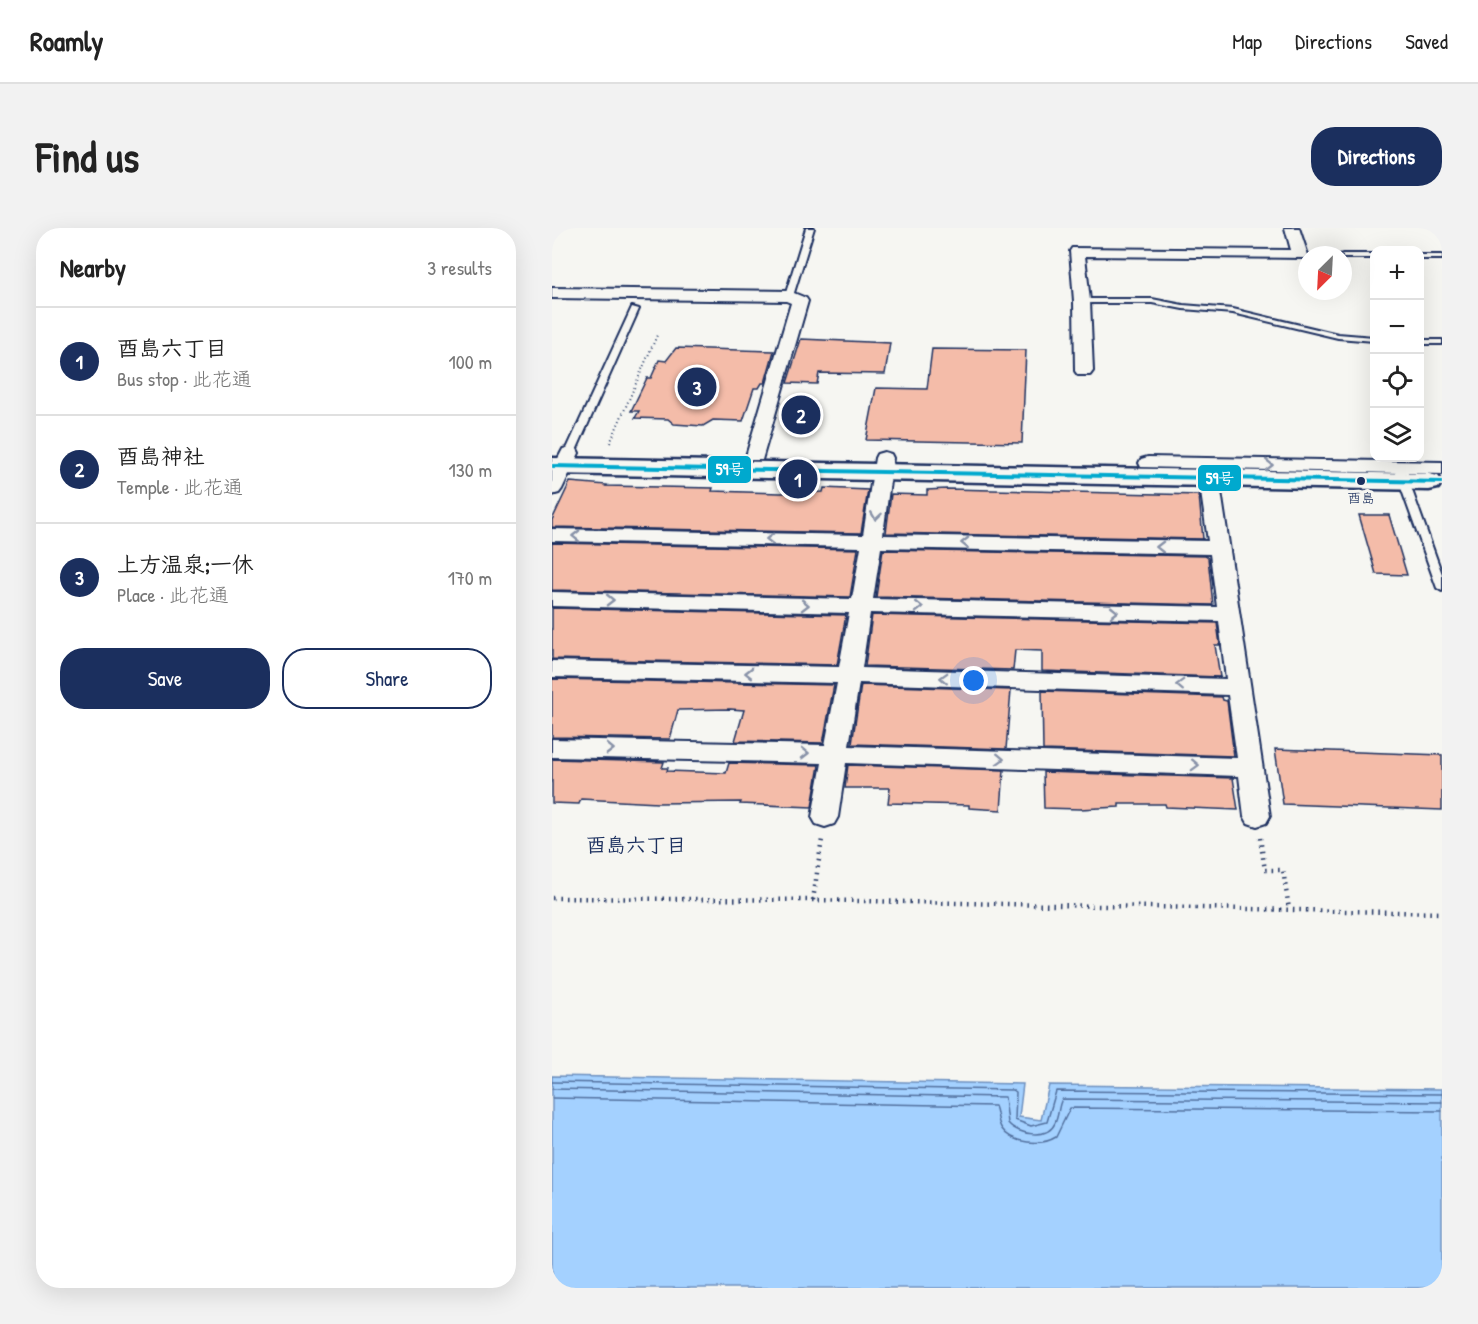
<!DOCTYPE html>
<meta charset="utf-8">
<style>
body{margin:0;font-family:"Patrick Hand","Klee One",sans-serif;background:#f2f2f2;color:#222}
.controls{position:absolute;right:18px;top:18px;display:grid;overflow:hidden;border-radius:12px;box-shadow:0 6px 24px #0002}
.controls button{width:54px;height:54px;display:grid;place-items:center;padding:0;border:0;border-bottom:2px solid #e0e0e0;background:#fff;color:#222;font:30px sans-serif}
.compass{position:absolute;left:746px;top:18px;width:54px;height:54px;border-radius:50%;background:#fff;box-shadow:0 6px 24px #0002;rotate:204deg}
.you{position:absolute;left:422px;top:453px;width:21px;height:21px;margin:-15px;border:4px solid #fff;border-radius:50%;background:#1a73e8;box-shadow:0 0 0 9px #1a73e833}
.badge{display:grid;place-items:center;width:39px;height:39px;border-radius:50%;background:#1b2f5e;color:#fff;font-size:20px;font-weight:700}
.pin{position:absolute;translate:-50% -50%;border:3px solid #fff;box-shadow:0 2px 6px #0006}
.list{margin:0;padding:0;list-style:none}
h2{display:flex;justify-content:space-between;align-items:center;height:78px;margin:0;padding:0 24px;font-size:26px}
h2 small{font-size:20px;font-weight:400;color:#767676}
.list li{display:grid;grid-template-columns:39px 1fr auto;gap:18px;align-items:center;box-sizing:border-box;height:108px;padding:0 24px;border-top:2px solid #e0e0e0}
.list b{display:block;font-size:22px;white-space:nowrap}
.list p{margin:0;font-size:20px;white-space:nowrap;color:#767676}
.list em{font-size:20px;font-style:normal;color:#767676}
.actions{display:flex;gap:12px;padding:18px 24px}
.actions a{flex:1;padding:14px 0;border:2px solid #1b2f5e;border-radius:24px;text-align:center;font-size:21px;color:#1b2f5e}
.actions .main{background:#1b2f5e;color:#fff}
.icon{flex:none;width:33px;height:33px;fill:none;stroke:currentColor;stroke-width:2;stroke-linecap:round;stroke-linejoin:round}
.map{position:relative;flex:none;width:890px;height:1060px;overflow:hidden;border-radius:24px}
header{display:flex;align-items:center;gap:36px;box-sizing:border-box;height:84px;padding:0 30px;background:#fff;border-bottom:2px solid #e0e0e0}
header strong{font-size:28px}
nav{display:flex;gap:33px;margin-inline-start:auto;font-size:21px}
.intro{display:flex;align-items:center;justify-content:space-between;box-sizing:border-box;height:144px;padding:0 36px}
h1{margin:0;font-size:42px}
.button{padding:15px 27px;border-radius:24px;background:#1b2f5e;color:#fff;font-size:21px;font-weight:700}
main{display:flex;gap:36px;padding:0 36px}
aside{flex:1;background:#fff;border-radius:24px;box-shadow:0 6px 24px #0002}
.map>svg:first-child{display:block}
.water{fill:#a4d1ff;stroke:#6d90bf;stroke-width:1.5}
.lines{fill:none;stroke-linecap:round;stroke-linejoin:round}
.shore{stroke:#52709e;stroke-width:1.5}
.building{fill:#f4bca9;stroke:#1b2f5e;stroke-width:1.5}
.lane-casing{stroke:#1b2f5e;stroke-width:4}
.street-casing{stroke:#1b2f5e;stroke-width:4}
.secondary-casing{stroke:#1b2f5e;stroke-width:5}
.path-far1{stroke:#1b2f5e;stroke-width:2;stroke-dasharray:1 3;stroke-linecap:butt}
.path{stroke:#1b2f5e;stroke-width:4.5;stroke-dasharray:1.5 5;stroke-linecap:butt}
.lane{fill:#f6f6f2;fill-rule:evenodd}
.street{fill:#f6f6f2;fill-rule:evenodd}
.secondary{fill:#f6f6f2;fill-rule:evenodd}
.bus-1-casing{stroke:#f6f6f2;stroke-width:4}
.bus-1{fill:#00a9ce;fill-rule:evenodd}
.oneway{stroke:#8892a8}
.bus-dot{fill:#1b2f5e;stroke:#f6f6f2;stroke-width:2}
.labels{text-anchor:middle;stroke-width:6;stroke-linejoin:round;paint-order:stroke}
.far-bus-label{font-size:14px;fill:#1b2f5e;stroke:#f6f6f2}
.neighbourhood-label{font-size:20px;font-weight:bold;fill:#1b2f5e;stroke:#f6f6f2}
.line-badge{stroke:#f6f6f2;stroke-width:2}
.badge-label{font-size:16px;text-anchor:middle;font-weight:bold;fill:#fff}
</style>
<header>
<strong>Roamly</strong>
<nav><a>Map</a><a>Directions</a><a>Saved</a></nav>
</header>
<div class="intro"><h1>Find us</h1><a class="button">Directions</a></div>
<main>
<aside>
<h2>Nearby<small>3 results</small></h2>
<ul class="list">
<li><span class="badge">1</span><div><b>酉島六丁目</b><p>Bus stop · 此花通</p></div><em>100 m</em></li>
<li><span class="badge">2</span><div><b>酉島神社</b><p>Temple · 此花通</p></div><em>130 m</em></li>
<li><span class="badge">3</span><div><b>上方温泉;一休</b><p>Place · 此花通</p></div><em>170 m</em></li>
</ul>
<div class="actions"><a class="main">Save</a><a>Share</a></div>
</aside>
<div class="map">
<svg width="890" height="1060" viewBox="0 0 890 1060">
<rect width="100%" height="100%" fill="#f6f6f2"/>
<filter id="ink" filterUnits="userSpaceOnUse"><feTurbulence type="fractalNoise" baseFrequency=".0167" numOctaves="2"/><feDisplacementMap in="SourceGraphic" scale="12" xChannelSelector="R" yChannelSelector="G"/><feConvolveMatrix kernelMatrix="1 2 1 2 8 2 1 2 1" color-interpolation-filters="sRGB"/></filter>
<g filter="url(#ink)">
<path class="water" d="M0,848L471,856L467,889L489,892L497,857L890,861V1060H0Z"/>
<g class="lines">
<path class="shore" d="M0,854L461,862L464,864L463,892L479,898L495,894L504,863L890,866
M0,861L453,869L456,895C466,907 496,912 503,895C507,887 506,878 510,871L890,874
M0,870L443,878C446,885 445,894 450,901C460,916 490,918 504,909L518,880L890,883"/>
</g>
<path class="building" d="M249,111L338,115L333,146L267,145L265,156L235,155Z
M124,120L222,123L213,155H210L207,160H202L191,193L161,192L151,198L122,196L116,191L83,190L87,183H79L95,150H99L107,132L114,133Z
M380,121L474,122L470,215L314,212L324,160L375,161Z
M18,254L55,257L54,258L161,260L160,263L228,265L271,264L272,260L316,262L309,305L0,299V292Z
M395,261L647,267L651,311L334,305L339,266L375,267V262Z
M807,287H837L855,347L824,346Z
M0,315L306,321L298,369L0,362Z
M331,322L653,328L656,330L661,377L324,369Z
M0,380L294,387L285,437L0,431Z
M320,387L665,395L668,417H663L668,449L490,443V423L463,422L461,442L313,438Z
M0,451L282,457L271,515L183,513L192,482L178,481L126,482L118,511L0,509Z
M309,457L459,462L454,521L300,516Z
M490,463L670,469L671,472L675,473L682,528L491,522Z
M723,521L890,527V582L731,576Z
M0,531L112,534L110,540H116L115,543L174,545L177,535L267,537L260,579L188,576L189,574L106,575L29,571L27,576L0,575Z
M296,537L452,542L449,582L417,580V577L336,575L338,560H293Z
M491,544L681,550L686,582L614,579L613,576H567V579L528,581L492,580Z"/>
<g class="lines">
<g class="lane-casing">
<path id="lane" d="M254,0H262L241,68L234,70L233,68Z
M791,26H822V30H791V27H788Z
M868,27H890V31H868Z
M527,71H600L631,77L681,81L786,106L822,109V113L786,110L681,85L631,81L600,75H530L526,73Z
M80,79L87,81L23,225L21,227H15L13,225Z
M868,112H890V116H868Z
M847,237L852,240L890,346V363L885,360L842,240Z"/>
</g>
<g class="street-casing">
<path id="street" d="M733,0H747L756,27L753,30L533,28L538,73L541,143L538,147H526L523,143L522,73L518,23L520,20L739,22Z
M0,60L237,63L254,70L256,73L210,232H196L194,228L239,75L234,73L0,70Z
M18,219L25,221L27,225L10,261L7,265L0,267V242L11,221Z
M332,224L339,226L341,230L331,307L656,313L647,250L650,246H664L667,250L718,588L714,595L705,598L696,595L692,588L687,548L294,535L286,589L282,596L273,599L264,596L260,589L270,535L0,529V511L273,517L285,455L0,449V433L287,439L297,385L0,378V364L300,371L309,319L0,313V301L311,307L323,230L325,226ZM329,320L658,326L665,379L321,371ZM318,385L667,393L674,451L310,440ZM307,455L676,467L685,530L297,518Z
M596,229L890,234V246L589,239L587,235L589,231Z"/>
</g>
<g class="secondary-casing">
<path id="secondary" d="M0,230L877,246L886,248L890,254L886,260L877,262L0,246Z"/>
</g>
<path class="path-far1" d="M58,215L106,105"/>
<path class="path" d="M708,610L713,642H731L737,681
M0,670L261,672L890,685
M261,672L270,611"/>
<use href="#lane" class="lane"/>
<use href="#street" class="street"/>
<use href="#secondary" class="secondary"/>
<g class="bus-1-casing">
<path id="bus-1" d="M0,236L890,252V256L0,240Z"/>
</g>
<use href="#bus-1" class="bus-1"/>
</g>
<defs><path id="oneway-chevron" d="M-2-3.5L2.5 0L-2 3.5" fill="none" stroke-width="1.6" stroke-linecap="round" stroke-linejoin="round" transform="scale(1.5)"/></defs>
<g class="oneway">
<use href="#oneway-chevron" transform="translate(717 237) rotate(1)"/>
<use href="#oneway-chevron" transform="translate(324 288) rotate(98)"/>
<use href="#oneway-chevron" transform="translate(24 308) rotate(-179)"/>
<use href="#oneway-chevron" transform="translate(218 311) rotate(-179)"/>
<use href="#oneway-chevron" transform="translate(413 315) rotate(-179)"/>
<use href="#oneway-chevron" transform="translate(608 319) rotate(-179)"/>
<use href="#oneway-chevron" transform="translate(58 372) rotate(1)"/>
<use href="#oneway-chevron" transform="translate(253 377) rotate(1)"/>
<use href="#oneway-chevron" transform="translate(367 379) rotate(1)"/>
<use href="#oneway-chevron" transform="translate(562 384) rotate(1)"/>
<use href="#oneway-chevron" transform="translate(197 445) rotate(-179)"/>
<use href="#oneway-chevron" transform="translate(392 450) rotate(-178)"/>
<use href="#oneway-chevron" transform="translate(628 457) rotate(-178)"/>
<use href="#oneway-chevron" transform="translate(58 521) rotate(1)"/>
<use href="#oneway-chevron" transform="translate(253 525) rotate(1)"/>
<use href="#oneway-chevron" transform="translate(448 531) rotate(2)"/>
<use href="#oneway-chevron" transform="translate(643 537) rotate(2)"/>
</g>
</g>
<circle class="bus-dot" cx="809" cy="253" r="5"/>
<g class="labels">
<g class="far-bus-label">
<text x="809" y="275">酉島</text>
</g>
<g class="neighbourhood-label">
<text x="84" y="624">酉島六丁目</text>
</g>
</g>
<g class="line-badge">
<rect x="155" y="227" width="45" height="29" rx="6" fill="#00a9ce"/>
<rect x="645" y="236" width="45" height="28" rx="6" fill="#00a9ce"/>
</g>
<g class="badge-label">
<text x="178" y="247">59号</text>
<text x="668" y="256">59号</text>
</g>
</svg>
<div class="controls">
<button>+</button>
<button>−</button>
<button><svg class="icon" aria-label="locate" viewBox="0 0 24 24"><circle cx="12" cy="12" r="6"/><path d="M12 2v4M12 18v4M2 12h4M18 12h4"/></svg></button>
<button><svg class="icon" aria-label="layers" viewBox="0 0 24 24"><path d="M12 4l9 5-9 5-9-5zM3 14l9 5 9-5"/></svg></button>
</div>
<svg class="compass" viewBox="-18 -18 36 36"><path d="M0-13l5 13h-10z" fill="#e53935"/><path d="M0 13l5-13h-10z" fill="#767676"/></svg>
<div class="you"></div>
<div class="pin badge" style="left:246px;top:251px">1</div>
<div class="pin badge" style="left:249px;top:187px">2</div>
<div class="pin badge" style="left:145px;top:159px">3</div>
</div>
</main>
